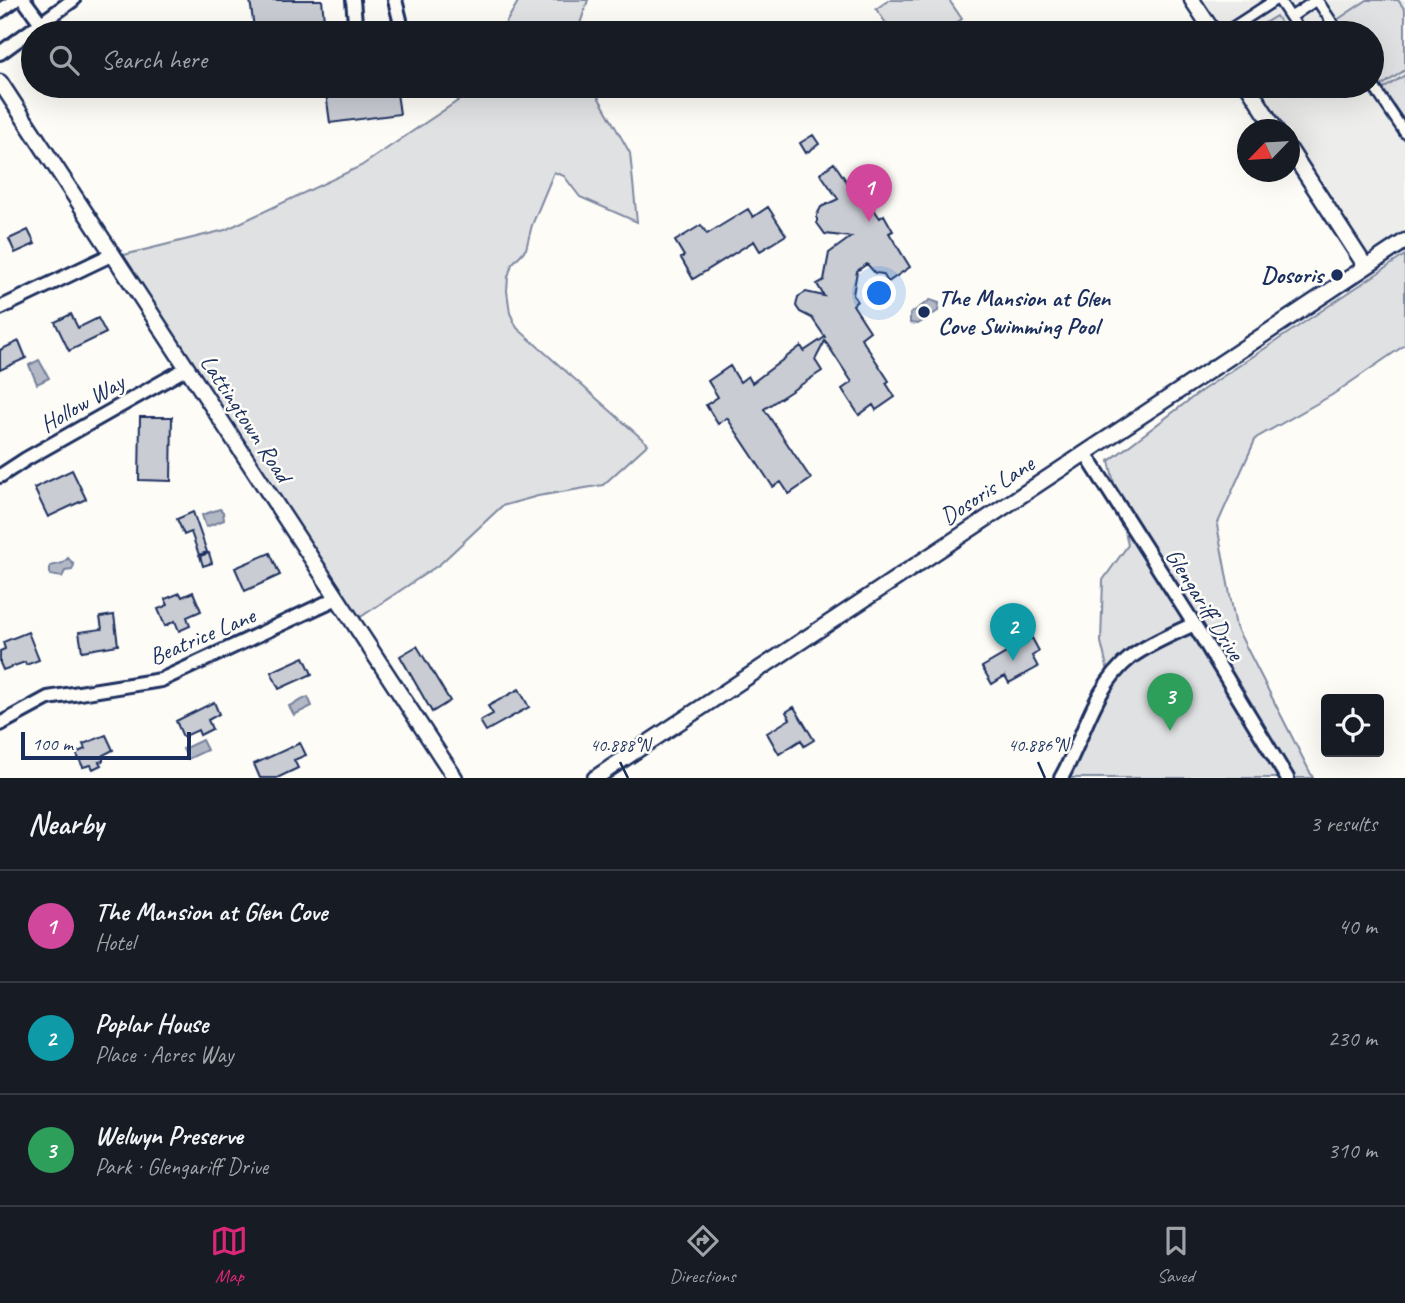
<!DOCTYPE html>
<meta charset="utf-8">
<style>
body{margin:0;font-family:Caveat,sans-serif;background:#242831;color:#f1f3f6}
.controls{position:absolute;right:21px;bottom:21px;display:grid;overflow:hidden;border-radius:7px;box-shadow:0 7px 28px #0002}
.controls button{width:63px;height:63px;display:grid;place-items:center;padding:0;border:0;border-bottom:2px solid #363941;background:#171b24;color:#f1f3f6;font:35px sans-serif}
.compass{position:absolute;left:1237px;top:119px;width:63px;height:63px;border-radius:50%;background:#171b24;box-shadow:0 7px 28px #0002;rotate:245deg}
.scale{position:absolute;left:21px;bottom:18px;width:170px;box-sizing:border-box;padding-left:7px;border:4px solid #1b2f5e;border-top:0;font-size:19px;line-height:24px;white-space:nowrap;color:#1b2f5e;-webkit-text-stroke:5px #fdfcf7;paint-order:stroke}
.you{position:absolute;left:880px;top:294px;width:24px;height:24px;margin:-18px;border:5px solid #fff;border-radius:50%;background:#1a73e8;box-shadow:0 0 0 10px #1a73e833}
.badge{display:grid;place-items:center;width:46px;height:46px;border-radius:50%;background:#db2777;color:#fff;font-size:23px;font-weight:700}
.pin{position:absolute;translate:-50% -58px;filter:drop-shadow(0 2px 4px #0008)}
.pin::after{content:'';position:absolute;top:37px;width:24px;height:21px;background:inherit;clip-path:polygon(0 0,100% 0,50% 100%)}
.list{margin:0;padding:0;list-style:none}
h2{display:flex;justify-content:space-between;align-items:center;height:91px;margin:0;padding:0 28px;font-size:30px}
h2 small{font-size:23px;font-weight:400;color:#9ea1a6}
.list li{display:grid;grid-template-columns:46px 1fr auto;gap:21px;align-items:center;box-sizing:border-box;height:112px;padding:0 28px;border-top:2px solid #363941}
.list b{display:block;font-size:26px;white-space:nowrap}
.list p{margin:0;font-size:23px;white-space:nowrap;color:#9ea1a6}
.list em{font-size:23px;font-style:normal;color:#9ea1a6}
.icon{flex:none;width:38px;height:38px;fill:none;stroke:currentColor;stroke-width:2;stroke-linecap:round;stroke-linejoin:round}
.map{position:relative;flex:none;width:1405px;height:778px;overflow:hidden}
.search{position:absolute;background:#171b24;box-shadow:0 7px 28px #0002;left:21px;right:21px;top:21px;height:77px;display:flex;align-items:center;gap:18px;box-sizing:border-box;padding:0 24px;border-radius:38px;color:#9ea1a6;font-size:26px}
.sheet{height:427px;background:#171b24}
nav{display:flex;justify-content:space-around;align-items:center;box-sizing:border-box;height:98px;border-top:2px solid #363941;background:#171b24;font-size:19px;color:#9ea1a6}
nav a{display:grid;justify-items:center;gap:4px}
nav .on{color:#db2777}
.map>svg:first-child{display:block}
.built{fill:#edeeec}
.green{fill:#e0e1e3;stroke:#7e88a0;stroke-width:2}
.water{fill:#b3b8c5;stroke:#76819c;stroke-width:2}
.building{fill:#c9ccd3;stroke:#1b2f5e;stroke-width:2}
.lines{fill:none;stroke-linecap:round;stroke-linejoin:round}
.pedestrian-casing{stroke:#1b2f5e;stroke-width:14}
.minor-casing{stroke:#1b2f5e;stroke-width:18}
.tertiary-casing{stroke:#1b2f5e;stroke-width:19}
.pedestrian{stroke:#fdfcf7;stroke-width:9}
.minor{stroke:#fdfcf7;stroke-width:12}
.tertiary{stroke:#fdfcf7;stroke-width:14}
.ticks{fill:none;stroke:#1b2f5e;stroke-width:2.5}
.poi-dot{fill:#1b2f5e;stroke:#fdfcf7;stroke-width:2.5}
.labels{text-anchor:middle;stroke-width:5;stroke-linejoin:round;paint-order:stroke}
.poi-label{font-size:24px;font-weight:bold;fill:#1b2f5e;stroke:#fdfcf7;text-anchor:end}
.street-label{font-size:24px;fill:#1b2f5e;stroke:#fdfcf7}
.ticks-label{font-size:18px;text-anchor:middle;fill:#1b2f5e;stroke:#fdfcf7;stroke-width:5;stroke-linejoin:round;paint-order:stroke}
</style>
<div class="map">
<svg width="1405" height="778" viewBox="0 0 1405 778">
<rect width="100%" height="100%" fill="#fdfcf7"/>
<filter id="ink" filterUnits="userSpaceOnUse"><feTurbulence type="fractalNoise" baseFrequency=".0143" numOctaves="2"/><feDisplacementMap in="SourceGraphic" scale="14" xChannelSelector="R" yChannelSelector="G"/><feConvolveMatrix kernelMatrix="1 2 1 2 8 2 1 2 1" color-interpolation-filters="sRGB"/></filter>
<g filter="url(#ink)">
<path class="built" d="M1197,0H1405V234L1366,260L1290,142V130L1281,129L1253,86H1372V33H1218Z"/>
<path class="green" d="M519,0H588L577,33H500Z
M889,0H949L962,19L942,33H893L876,9Z
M1367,0H1398L1405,10V70L1381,86L1372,72V33H1346L1337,20Z
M1276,16L1287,33H1255L1253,30Z
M1405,75V122L1383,89Z
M469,86H592L630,153L637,222L580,197L564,176L554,172L532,225L526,249L512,264L508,277L507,291L510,313L517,328L648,444L603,485L538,496L502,506L440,564L356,620L116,257L225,230L361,166L462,98Z
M1405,255V345L1332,395L1256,438L1217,525L1236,627L1313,778H1068L1111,684L1101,642L1103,580L1128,545L1109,461L1201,391Z"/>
<path class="water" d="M930,300L939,303L938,311L918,324L910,323V314Z
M39,360L49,378L37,384L29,365Z
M220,509L223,512L224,520L206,527L202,515Z
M68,558L74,565L72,570L65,571L62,577L50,575V566L63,563Z
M308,697L312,706L294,715L289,706Z
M202,740L207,750L188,759L183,749Z"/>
<path class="building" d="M250,0H322L324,20L254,28Z
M325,86H396L400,114L330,123Z
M813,135L819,144L806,153L800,143Z
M834,163L851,188L857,186L880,218L884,215L893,231L889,233L910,267L888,282L883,274L875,273L867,264L857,271L853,295L857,301L853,305L870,331L861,338L889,381L886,383L895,397L876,410L873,405L859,415L842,389L852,382L825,341L815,360L822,371L764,409L811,479L789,494L781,482L773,487L727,418L718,424L706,405L718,397L708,381L730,366L740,382L748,376L752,383L801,346L804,351L825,337L812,318L800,312L796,306L798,297L806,292L824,296L817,284L824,280L829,253L851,237L825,234L817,223V215L821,207L838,199L820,173Z
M768,207L786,235L760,251L754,241L693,279L681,258L684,256L675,241L701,225L707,234L748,209L753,217Z
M28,230L35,244L15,253L9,239Z
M71,314L78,328L98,318L106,333L69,351L55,322Z
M19,341L26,358L0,370V350Z
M140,417H172L171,481L139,480Z
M72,470L86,499L48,517L34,488Z
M193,512L207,552L199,555L191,532L184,535L177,519Z
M209,553L212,563L203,566L200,556Z
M270,553L280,575L245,591L235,568Z
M193,592L201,611L187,617L190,626L179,631L175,621L165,626L158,609L168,605L165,599L180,593L182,597Z
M114,615L118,645L82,651L79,632L102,629L100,617Z
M28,632L39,660L26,665L25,662L3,670L0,663V651L5,649L3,642Z
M1032,638L1039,651L1032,656L1038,667L1009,683L1005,676L992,684L982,667Z
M417,646L450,701L432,712L400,656Z
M304,657L312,674L279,689L271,672Z
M519,689L529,707L486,731L480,721L493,714L488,706Z
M214,702L219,714L208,720L212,729L200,735L198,730L183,737L176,721Z
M794,707L814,740L804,746L801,740L779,754L767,733L790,719L786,712Z
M106,735L113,750L103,755V761L99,762L101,765L93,769L91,765L83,767L76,753L85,749L83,744Z
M300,743L306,755L294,760L298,768L277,778H260L254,764Z"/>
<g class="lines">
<g class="pedestrian-casing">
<path id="pedestrian" d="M1279,0L1301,33
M1317,0L1339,33
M1291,17L1316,0
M1224,33L1275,0
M1372,84L1405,133"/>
</g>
<g class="minor-casing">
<path id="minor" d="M24,0L41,23
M353,0L356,33
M395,0L400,20V33
M0,11L15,0
M0,53L73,0
M0,308L113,254
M1085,453L1194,624L1287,778
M0,476L26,459L187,368
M0,724L48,698L161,680L337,598
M1061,778C1084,738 1093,687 1131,657C1150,643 1173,634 1194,624"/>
</g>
<g class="tertiary-casing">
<path id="tertiary" d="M1192,0L1214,33
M0,82L455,778
M1248,86L1276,130
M1290,150L1366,267
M595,778L1405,241"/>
</g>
<use href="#pedestrian" class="pedestrian"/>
<use href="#minor" class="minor"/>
<use href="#tertiary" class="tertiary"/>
</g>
</g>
<path class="ticks" d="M620,762L628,778M1038,762L1045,778"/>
<g class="poi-dot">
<circle cx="1337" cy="275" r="7"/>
<circle cx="924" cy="312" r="7"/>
</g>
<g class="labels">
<g class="poi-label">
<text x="1323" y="283">Dosoris</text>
<text x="938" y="306" text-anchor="start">The Mansion at Glen<tspan x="938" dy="28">Cove Swimming Pool</tspan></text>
</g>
<g class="street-label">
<text transform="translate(82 403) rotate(-30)" y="8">Hollow Way</text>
<text transform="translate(246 418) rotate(57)" y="8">Lattingtown Road</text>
<text transform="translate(987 490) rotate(-33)" y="8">Dosoris Lane</text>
<text transform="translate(1205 604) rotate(58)" y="8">Glengariff Drive</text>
<text transform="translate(202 636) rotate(-23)" y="8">Beatrice Lane</text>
</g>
</g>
<g class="ticks-label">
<text x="620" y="751">40.888°N</text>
<text x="1038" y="751">40.886°N</text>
</g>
</svg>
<div class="controls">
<button><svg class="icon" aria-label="locate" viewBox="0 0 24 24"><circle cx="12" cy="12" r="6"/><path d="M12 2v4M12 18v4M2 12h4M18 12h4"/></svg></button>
</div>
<svg class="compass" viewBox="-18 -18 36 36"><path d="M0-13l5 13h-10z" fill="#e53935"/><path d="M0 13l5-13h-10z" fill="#9ea1a6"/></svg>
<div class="scale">100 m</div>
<div class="you"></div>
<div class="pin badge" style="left:869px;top:222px;background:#d1479c">1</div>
<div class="pin badge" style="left:1013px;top:661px;background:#0f9aa8">2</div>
<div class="pin badge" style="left:1170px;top:731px;background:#2e9e5b">3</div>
<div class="search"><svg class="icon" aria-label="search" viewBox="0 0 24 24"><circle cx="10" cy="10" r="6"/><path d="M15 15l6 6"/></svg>Search here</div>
</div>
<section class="sheet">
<h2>Nearby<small>3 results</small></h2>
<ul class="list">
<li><span class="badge" style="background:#d1479c">1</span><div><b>The Mansion at Glen Cove</b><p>Hotel</p></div><em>40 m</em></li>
<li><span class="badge" style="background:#0f9aa8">2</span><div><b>Poplar House</b><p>Place · Acres Way</p></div><em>230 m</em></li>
<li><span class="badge" style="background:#2e9e5b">3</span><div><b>Welwyn Preserve</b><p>Park · Glengariff Drive</p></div><em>310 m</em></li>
</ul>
</section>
<nav>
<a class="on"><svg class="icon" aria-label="map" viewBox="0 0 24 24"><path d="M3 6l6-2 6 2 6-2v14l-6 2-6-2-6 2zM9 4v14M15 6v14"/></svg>Map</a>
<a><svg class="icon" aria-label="directions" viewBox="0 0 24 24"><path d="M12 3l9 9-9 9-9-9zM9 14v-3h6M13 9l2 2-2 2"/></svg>Directions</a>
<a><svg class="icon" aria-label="saved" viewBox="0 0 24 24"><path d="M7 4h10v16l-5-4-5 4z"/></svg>Saved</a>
</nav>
